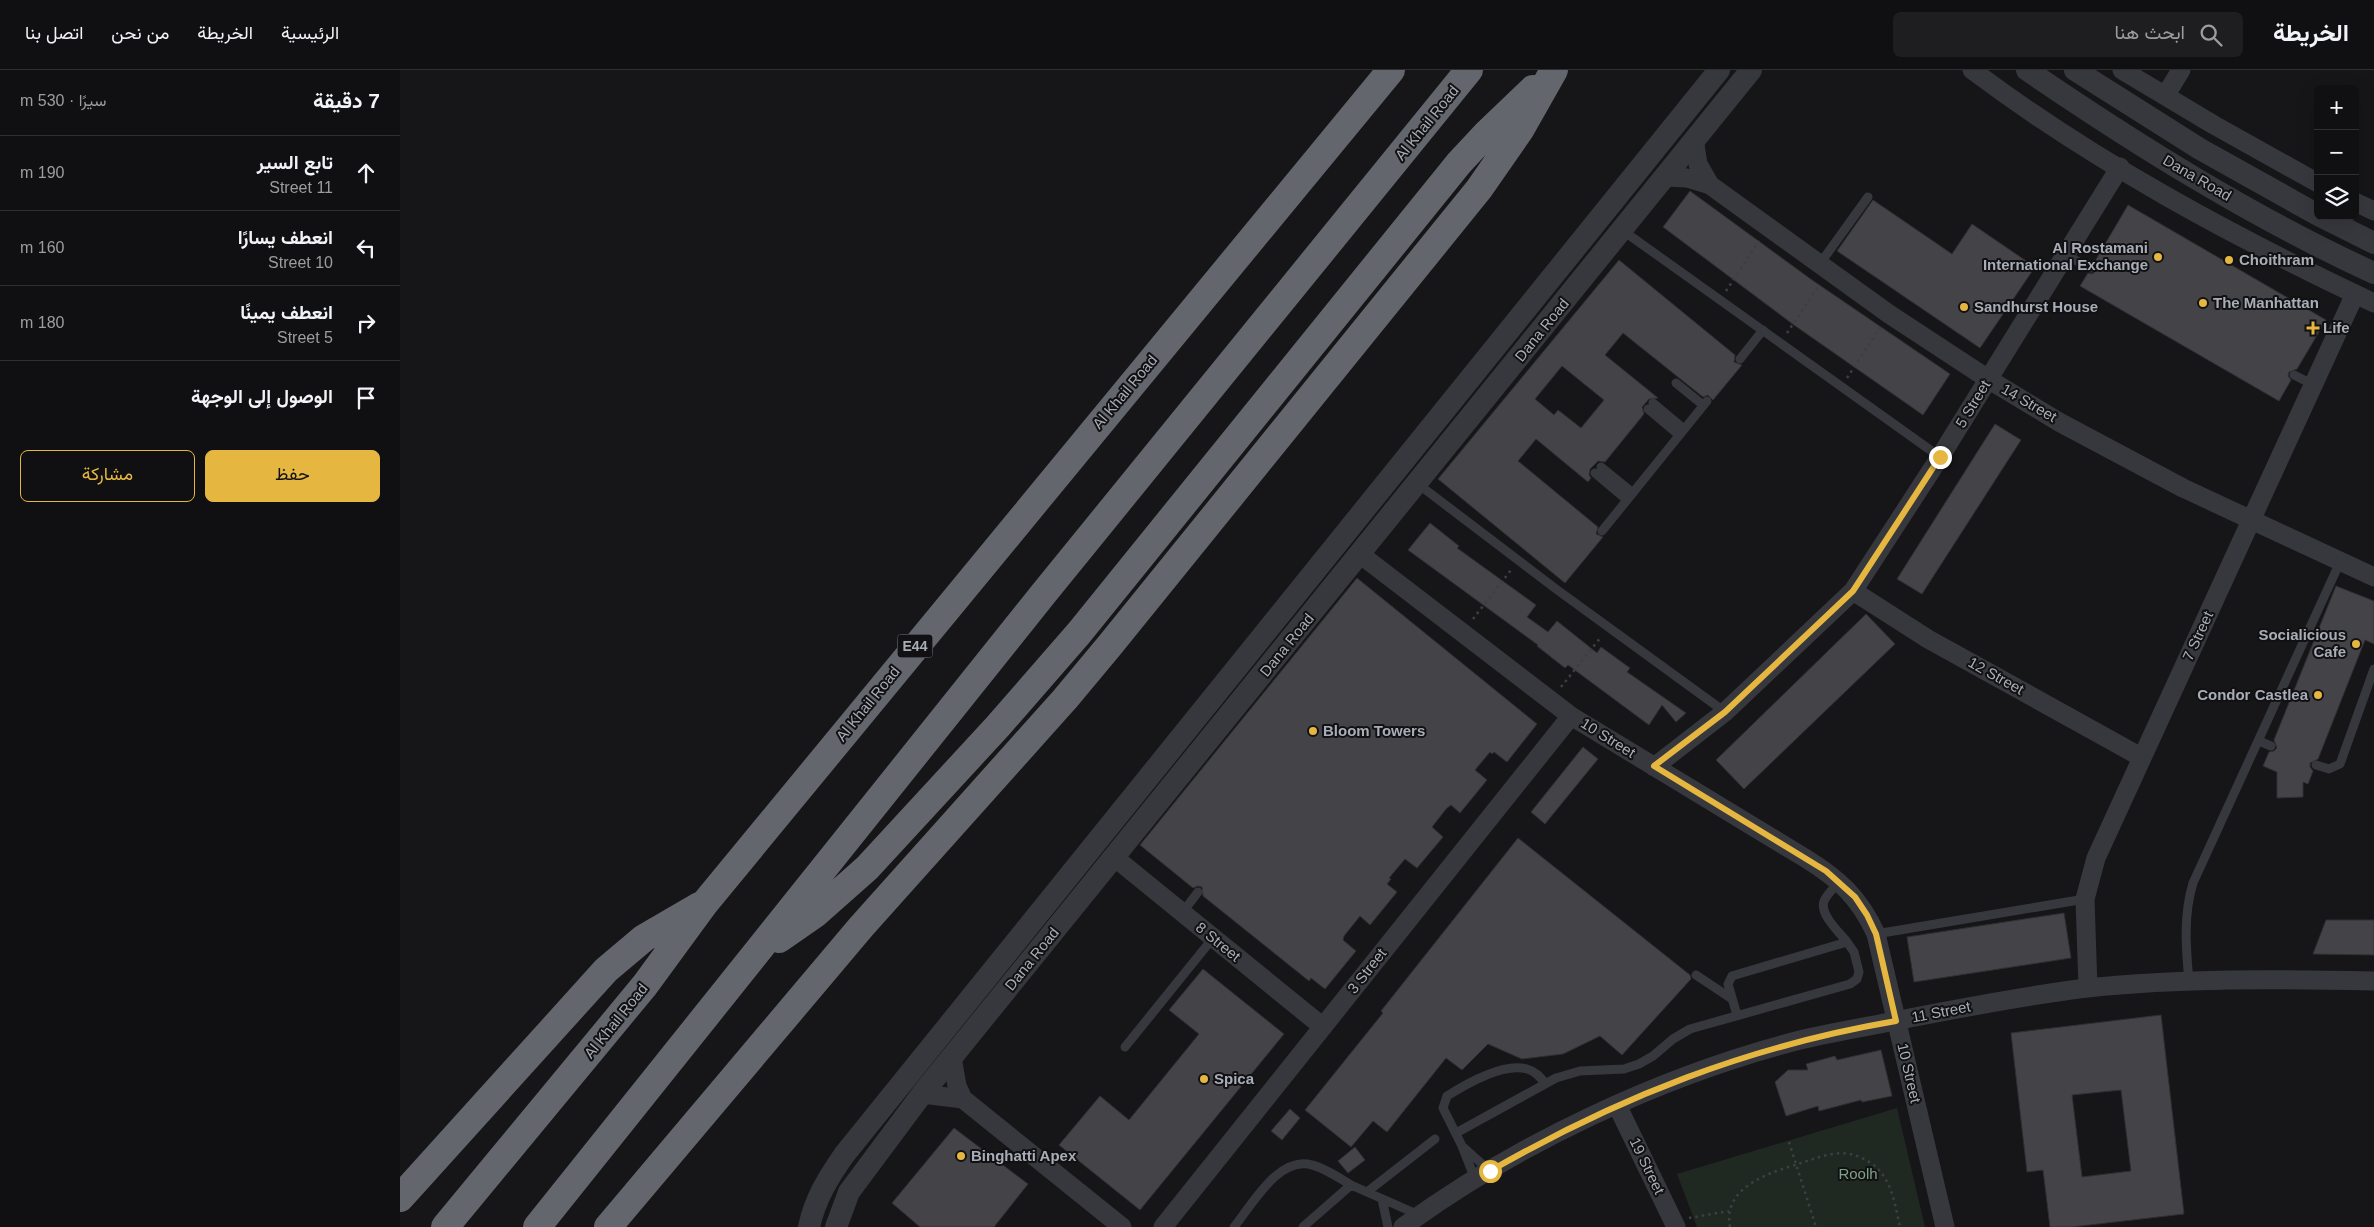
<!DOCTYPE html>
<html lang="ar">
<meta charset="utf-8">
<style>
body{margin:0;font-family:Helvetica,Vazirmatn,sans-serif;background:#1e1e20;color:#f1f3f6;direction:rtl}
.controls{position:absolute;right:15px;top:15px;display:grid;overflow:hidden;border-radius:8px;box-shadow:0 5px 20px #0002}
.controls button{width:45px;height:45px;display:grid;place-items:center;padding:0;border:0;border-bottom:1px solid #303032;background:#101012;color:#f1f3f6;font:25px sans-serif}
.stop{position:absolute;width:15px;height:15px;margin:-11px;border:4px solid #e6b740;border-radius:50%;background:#fff}
.stop.end{background:#e6b740;border-color:#fff;box-shadow:0 1px 5px #0008}
.list{margin:0;padding:0;list-style:none}
h2{display:flex;justify-content:space-between;align-items:center;height:65px;margin:0;padding:0 20px;font-size:21px}
h2 small{font-size:16px;font-weight:400;color:#9c9d9f}
.list li{display:grid;grid-template-columns:32px 1fr auto;gap:15px;align-items:center;box-sizing:border-box;height:75px;padding:0 20px;border-top:1px solid #303032}
.list b{display:block;font-size:19px;white-space:nowrap}
.list p{margin:0;font-size:16px;white-space:nowrap;color:#9c9d9f}
.list em{font-size:16px;font-style:normal;color:#9c9d9f}
.actions{display:flex;gap:10px;padding:15px 20px}
.actions a{flex:1;padding:11px 0;border:1px solid #e6b740;border-radius:8px;text-align:center;font-size:18px;color:#e6b740}
.actions .main{background:#e6b740;color:#111}
.icon{flex:none;width:28px;height:28px;fill:none;stroke:currentColor;stroke-width:2;stroke-linecap:round;stroke-linejoin:round}
.map{position:relative;flex:none;width:1974px;height:1157px;overflow:hidden;direction:ltr}
header{display:flex;align-items:center;gap:30px;box-sizing:border-box;height:70px;padding:0 25px;background:#101012;border-bottom:1px solid #303032}
header strong{font-size:24px}
nav{display:flex;gap:28px;margin-inline-start:auto;font-size:18px}
.search{width:350px;height:45px;background:#1e1e20;display:flex;align-items:center;gap:12px;box-sizing:border-box;padding:0 18px;border-radius:8px;color:#9c9d9f;font-size:19px}
main{display:flex}
aside{flex:1;background:#101012}
.map>svg:first-child{display:block}
.green{fill:#202822}
.building{fill:#434348;stroke:#303034;fill-rule:evenodd}
.lines{fill:none;stroke-linecap:round;stroke-linejoin:round}
.path{stroke:#3d3f44;stroke-width:2.5;stroke-dasharray:2.5 4;stroke-linecap:butt}
.service{stroke:#37383d;stroke-width:9}
.minor{stroke:#37383d;stroke-width:19}
.tertiary{stroke:#37383d;stroke-width:22}
.motorway{stroke:#64666d;stroke-width:28}
.route{stroke:#e6b740;stroke-width:6}
.poi-dot{fill:#e6b740;stroke:#111113;stroke-width:2}
.labels{text-anchor:middle;stroke-width:4;stroke-linejoin:round;paint-order:stroke}
.shield{fill:#111113;stroke:#7b7e86;stroke-width:1}
.shield-label{font-size:14px;font-weight:bold;fill:#a9adb7}
.street-label{font-size:15px;fill:#a9adb7;stroke:#111113}
.poi-label{font-size:15px;font-weight:bold;fill:#a9adb7;stroke:#111113;text-anchor:start}
.park-label{font-size:15px;fill:#81a185;stroke:#111113}
</style>
<header>
<strong>الخريطة</strong>
<div class="search"><svg class="icon" aria-label="search" viewBox="0 0 24 24"><circle cx="10" cy="10" r="6"/><path d="M15 15l6 6"/></svg>ابحث هنا</div>
<nav><a>الرئيسية</a><a>الخريطة</a><a>من نحن</a><a>اتصل بنا</a></nav>
</header>
<main>
<div class="map">
<svg width="1974" height="1157" viewBox="0 0 1974 1157">
<rect width="100%" height="100%" fill="#161618"/>
<path class="green" d="M1497,1038L1525,1157H1297L1277,1104Z"/>
<path class="building" d="M1290,121L1412,210L1550,304L1523,345L1394,255L1263,157Z
M1473,130L1552,184L1572,154L1635,197L1580,278L1437,181Z
M1728,135L1926,250L1897,299L1889,302L1888,306L1891,310L1879,331L1680,216L1688,203L1692,204L1696,201L1697,197L1694,193Z
M1219,190L1335,285L1334,292L1342,295L1313,330L1308,325L1303,327L1223,263L1205,285L1258,328L1249,329L1242,337L1244,344L1205,392L1198,391L1190,399L1189,405L1191,408L1188,412L1136,369L1118,391L1198,457L1196,464L1203,467L1165,513L1038,409ZM1162,296L1204,330L1181,358L1158,340L1154,345L1135,329Z
M1595,354L1621,370L1522,524L1497,509Z
M1030,453L1059,476L1057,478L1136,535L1127,547L1148,562L1157,551L1197,583L1201,577L1230,598L1227,602L1286,643L1276,652L1262,635L1249,655L1168,595L1165,598L1137,576L1138,575L1008,480Z
M957,508L1137,654L1107,692L1094,682L1092,684L1090,682L1075,700L1087,710L1060,743L1051,735L1046,739L1032,757L1043,767L1017,798L1005,789L989,808L991,809L987,814L997,822L970,855L960,846L944,866L943,870L956,881L925,919L911,908L909,911L803,826L802,817L798,816L793,818L740,775Z
M1936,516L1974,531V574L1965,570L1918,689L1910,693V697L1913,701L1908,714L1903,712V727L1877,728V702L1863,696L1869,682L1874,681L1877,678L1874,670Z
M1466,544L1495,574L1344,719L1316,690Z
M1183,677L1198,689L1145,754L1131,742Z
M1118,768L1290,905L1291,909L1222,985L1200,966L1163,984L1122,989L1088,974L1062,1000L1046,988L987,1062L973,1051L951,1077L905,1040L983,943L981,941Z
M1664,843L1671,888L1514,912L1507,867Z
M1926,850H1974V885L1913,884Z
M803,899L884,964L740,1140L659,1075L700,1026L729,1050L799,964L769,940Z
M1761,945L1784,1144L1672,1157H1650L1643,1100L1627,1102L1611,963ZM1721,1020L1731,1101L1682,1107L1672,1025Z
M1481,980L1492,1026L1462,1032L1461,1030L1419,1041L1418,1036L1386,1046L1375,1012L1388,1000H1408L1406,994L1435,986L1437,990Z
M890,1039L900,1048L882,1070L871,1061Z
M554,1058L628,1114L594,1157H520L492,1133Z
M955,1077L965,1090L948,1103L938,1091Z"/>
<g class="lines">
<path class="path" d="M1326,221L1359,171
M1387,263L1419,215
M1447,308L1480,258
M1073,549L1111,500
M1161,617L1201,567
M1389,1072L1416,1157
M1289,1148L1329,1141
M1330,1157C1322,1116 1372,1102 1401,1093C1417,1088 1433,1081 1450,1084C1459,1086 1470,1091 1477,1098C1493,1114 1495,1136 1500,1157"/>
<path class="service" d="M1222,160L1540,387
M1665,185L1691,198
M1419,195L1468,127
M1340,289L1363,260
M1894,305L1914,315
M1276,313L1303,335
M1253,333L1284,359
M1248,339L1279,365
M1201,397L1233,423
M1195,403L1227,430
M1018,414L1156,519L1325,642
M1202,461L1307,331
M1859,671L1871,676
M1916,695L1929,699L1940,694L1974,599
M1439,812C1434,818 1427,824 1424,831C1419,844 1440,863 1447,872
M782,843L798,822
M1476,864L1685,829
M1296,905L1332,929
M1789,912C1786,878 1783,846 1793,813L1940,492
M725,977L813,868
M1056,1063L1156,1008L1180,1001L1224,999L1239,994L1253,986L1273,969L1290,959L1450,914L1457,909L1459,902L1454,882L1447,872L1332,906L1328,914L1337,945
M1062,1076L1090,1101
M1075,1109L1062,1076L1043,1038L1047,1026C1066,1014 1103,992 1127,999C1135,1001 1140,1007 1145,1013
M951,1115L1019,1145
M967,1122L1035,1069
M982,1129L988,1157
M834,1157C852,1135 879,1085 912,1095C925,1098 939,1108 951,1115L903,1157"/>
<path class="minor" d="M1572,0C1696,93 1834,167 1974,233
M1722,0L1814,55L1918,113
M1765,26L1781,0
M1294,69L1298,94L1310,115
M1264,107L1287,108L1310,115L1489,244L1588,309L1659,352L1783,418L1974,507
M1955,132L1974,141
M961,485L1171,646L1405,788C1439,809 1459,827 1476,864L1545,1157
M1453,521L1528,569L1741,687
M1254,697L1325,642L1453,521L1540,387L1720,97
M714,787L923,957
M1688,918L1685,829L1696,788L1955,224
M552,987L557,1016L563,1029L722,1157
M522,1024L563,1029
M1217,1035L1276,1157
M763,1157L1171,646
M1003,1157C1116,1074 1263,1005 1400,970C1438,961 1477,955 1515,947C1572,936 1629,925 1687,918C1782,908 1879,909 1974,911"/>
<path class="tertiary" d="M1627,0C1737,75 1852,147 1974,203
M1675,0L1800,79L1918,145
M1920,146L1974,173
M409,1157C415,1129 428,1108 444,1085L1319,0
M436,1157L449,1122L522,1024L1351,0"/>
<path class="motorway" d="M379,869L415,844L467,798L598,656L679,563L1059,93L1087,63L1133,19
M0,1128L206,900L244,868L299,836
M45,1157L245,915L305,833L991,0
M137,1157L644,523L1069,0
M208,1157L461,857L665,629L710,575L1079,119L1120,60L1154,0"/>
</g>
<g class="lines">
<path class="route" d="M1090,1101C1219,1027 1349,976 1496,951L1476,864L1467,845L1455,827L1426,801L1254,696L1325,642L1453,521L1540,387"/>
</g>
<g class="poi-dot">
<circle cx="1758" cy="187" r="5"/>
<circle cx="1829" cy="190" r="5"/>
<circle cx="1803" cy="233" r="5"/>
<circle cx="1564" cy="237" r="5"/>
<path d="M1910.5 250.5h5v5h5v5h-5v5h-5v-5h-5v-5h5z"/>
<circle cx="1956" cy="574" r="5"/>
<circle cx="1918" cy="625" r="5"/>
<circle cx="913" cy="661" r="5"/>
<circle cx="804" cy="1009" r="5"/>
<circle cx="561" cy="1086" r="5"/>
</g>
<g class="labels">
<rect class="shield" x="497.5" y="564.5" width="35" height="23" rx="4"/>
<g class="shield-label">
<text x="515" y="581">E44</text>
</g>
<g class="street-label">
<text transform="translate(1027 53) rotate(-51)" y="5">Al Khail Road</text>
<text transform="translate(1797 108) rotate(30)" y="5">Dana Road</text>
<text transform="translate(1142 260) rotate(-51)" y="5">Dana Road</text>
<text transform="translate(725 322) rotate(-50)" y="5">Al Khail Road</text>
<text transform="translate(1629 333) rotate(30)" y="5">14 Street</text>
<text transform="translate(1573 334) rotate(-59)" y="5">5 Street</text>
<text transform="translate(1798 566) rotate(-65)" y="5">7 Street</text>
<text transform="translate(887 575) rotate(-51)" y="5">Dana Road</text>
<text transform="translate(1596 606) rotate(29)" y="5">12 Street</text>
<text transform="translate(468 634) rotate(-51)" y="5">Al Khail Road</text>
<text transform="translate(1208 668) rotate(32)" y="5">10 Street</text>
<text transform="translate(818 872) rotate(39)" y="5">8 Street</text>
<text transform="translate(632 889) rotate(-51)" y="5">Dana Road</text>
<text transform="translate(967 901) rotate(-52)" y="5">3 Street</text>
<text transform="translate(1541 942) rotate(-11)" y="5">11 Street</text>
<text transform="translate(216 951) rotate(-51)" y="5">Al Khail Road</text>
<text transform="translate(1509 1003) rotate(77)" y="5">10 Street</text>
<text transform="translate(1247 1096) rotate(64)" y="5">19 Street</text>
</g>
<g class="poi-label">
<text x="1748" y="183" text-anchor="end">Al Rostamani<tspan x="1748" dy="17">International Exchange</tspan></text>
<text x="1839" y="195">Choithram</text>
<text x="1813" y="238">The Manhattan</text>
<text x="1574" y="242">Sandhurst House</text>
<text x="1923" y="263">Life</text>
<text x="1946" y="570" text-anchor="end">Socialicious<tspan x="1946" dy="17">Cafe</tspan></text>
<text x="1908" y="630" text-anchor="end">Condor Castlea</text>
<text x="923" y="666">Bloom Towers</text>
<text x="814" y="1014">Spica</text>
<text x="571" y="1091">Binghatti Apex</text>
</g>
<g class="park-label">
<text x="1458" y="1109">Roolh</text>
</g>
</g>
</svg>
<div class="controls">
<button>+</button>
<button>−</button>
<button><svg class="icon" aria-label="layers" viewBox="0 0 24 24"><path d="M12 4l9 5-9 5-9-5zM3 14l9 5 9-5"/></svg></button>
</div>
<div class="stop" style="left:1090px;top:1101px"></div>
<div class="stop end" style="left:1540px;top:387px"></div>
</div>
<aside>
<h2>7 دقيقة<small>سيرًا · 530 m</small></h2>
<ul class="list">
<li><svg class="icon" aria-label="ahead" viewBox="0 0 24 24"><path d="M12 20V5M6 11l6-6 6 6"/></svg><div><b>تابع السير</b><p>11 Street</p></div><em>190 m</em></li>
<li><svg class="icon" aria-label="left" viewBox="0 0 24 24"><path d="M17 20v-9H6M10 6l-5 5 5 5"/></svg><div><b>انعطف يسارًا</b><p>10 Street</p></div><em>160 m</em></li>
<li><svg class="icon" aria-label="right" viewBox="0 0 24 24"><path d="M7 20v-9h11M14 6l5 5-5 5"/></svg><div><b>انعطف يمينًا</b><p>5 Street</p></div><em>180 m</em></li>
<li><svg class="icon" aria-label="arrive" viewBox="0 0 24 24"><path d="M6 21V4h12l-3 4 3 4H6"/></svg><div><b>الوصول إلى الوجهة</b></div></li>
</ul>
<div class="actions"><a class="main">حفظ</a><a>مشاركة</a></div>
</aside>
</main>
